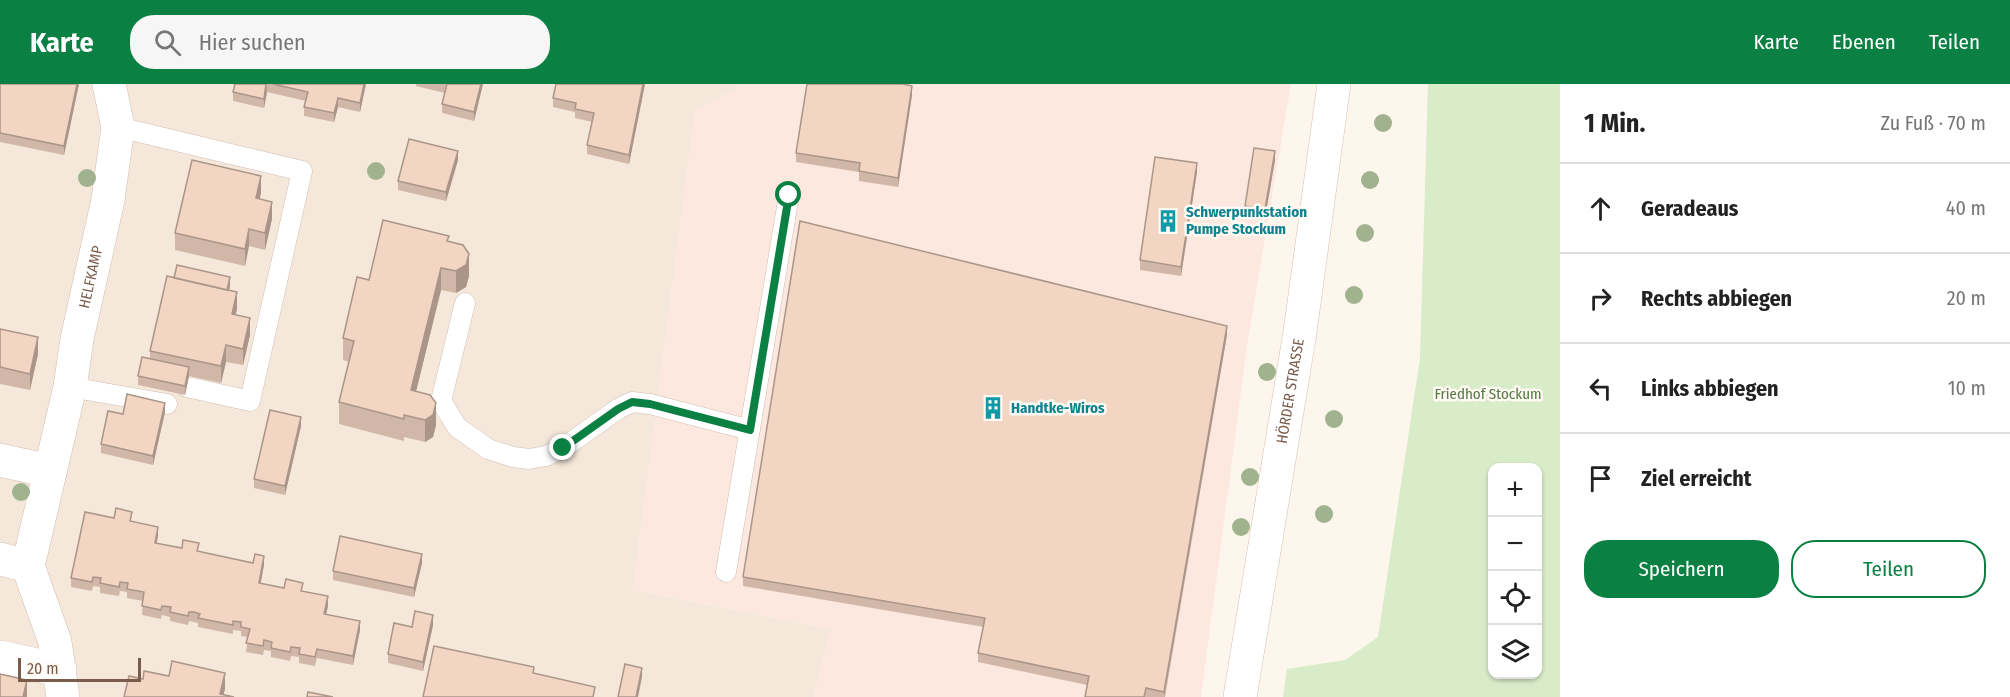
<!DOCTYPE html>
<html lang="de">
<meta charset="utf-8">
<style>
body{margin:0;font-family:"Fira Sans Condensed",sans-serif;background:#f6f6f6;color:#222}
.controls{position:absolute;right:18px;bottom:18px;display:grid;overflow:hidden;border-radius:12px;box-shadow:0 2px 4px #0004}
.controls button{width:54px;height:54px;display:grid;place-items:center;padding:0;border:0;border-bottom:2px solid #e0e0e0;background:#fff;color:#222;font:30px sans-serif}
.scale{position:absolute;left:18px;bottom:15px;width:123px;box-sizing:border-box;padding-left:6px;border:3px solid #7a5c4d;border-top:0;font-size:16px;line-height:21px;white-space:nowrap;color:#7a5c4d;-webkit-text-stroke:4px #fffaf3;paint-order:stroke}
.stop{position:absolute;width:18px;height:18px;margin:-14px;border:4px solid #0b8043;border-radius:50%;background:#fff}
.stop.end{background:#0b8043;border-color:#fff;box-shadow:0 2px 6px #0008}
.list{margin:0;padding:0;list-style:none}
h2{display:flex;justify-content:space-between;align-items:center;height:78px;margin:0;padding:0 24px;font-size:26px}
h2 small{font-size:20px;font-weight:400;color:#767676}
.list li{display:grid;grid-template-columns:39px 1fr auto;gap:18px;align-items:center;box-sizing:border-box;height:90px;padding:0 24px;border-top:2px solid #e0e0e0}
.list b{display:block;font-size:22px;white-space:nowrap}
.list em{font-size:20px;font-style:normal;color:#767676}
.actions{display:flex;gap:12px;padding:18px 24px}
.actions a{flex:1;padding:14px 0;border:2px solid #0b8043;border-radius:24px;text-align:center;font-size:21px;color:#0b8043}
.actions .main{background:#0b8043;color:#fff}
.icon{flex:none;width:33px;height:33px;fill:none;stroke:currentColor;stroke-width:2;stroke-linecap:round;stroke-linejoin:round}
.map{position:relative;flex:none;width:1560px;height:613px;overflow:hidden}
header{display:flex;align-items:center;gap:36px;box-sizing:border-box;height:84px;padding:0 30px;background:#0b8043;color:#fff}
header strong{font-size:28px}
nav{display:flex;gap:33px;margin-inline-start:auto;font-size:21px}
.search{width:420px;height:54px;background:#f6f6f6;display:flex;align-items:center;gap:15px;box-sizing:border-box;padding:0 21px;border-radius:24px;color:#767676;font-size:22px}
main{display:flex}
aside{flex:1;background:#fff}
.map>svg:first-child{display:block}
.residential{fill:#f5e8da}
.commercial{fill:#fde8e0}
.green{fill:#d8ecc9;fill-rule:evenodd}
.lines{fill:none;stroke-linecap:round;stroke-linejoin:round}
.lane-casing{stroke:#d1beb0;stroke-width:21}
.street-casing{stroke:#d1beb0;stroke-width:34}
.secondary-casing{stroke:#d6c0b0;stroke-width:34}
.lane{stroke:#fff;stroke-width:20}
.street{stroke:#fff;stroke-width:33}
.secondary{stroke:#fff;stroke-width:33}
.tree{fill:#a0b28e}
.wall{fill:#d1b7a8}
.shaded-wall{fill:#aa9588}
.building{fill:#f3d5c3;stroke:#aa9588;stroke-width:1.5}
.route{stroke:#0b8043;stroke-width:8}
.labels{text-anchor:middle;stroke-width:5;stroke-linejoin:round;paint-order:stroke}
.culture-label{font-size:15px;font-weight:bold;fill:#0d838f;stroke:#fffaf3;text-anchor:start}
.street-label{font-size:15px;fill:#7a5c4d;stroke:#fffaf3}
.park-label{font-size:15px;fill:#537a41;stroke:#fffaf3}
</style>
<header>
<strong>Karte</strong>
<div class="search"><svg class="icon" aria-label="search" viewBox="0 0 24 24"><circle cx="10" cy="10" r="6"/><path d="M15 15l6 6"/></svg>Hier suchen</div>
<nav><a>Karte</a><a>Ebenen</a><a>Teilen</a></nav>
</header>
<main>
<div class="map">
<svg width="1560" height="613" viewBox="0 0 1560 613">
<rect width="100%" height="100%" fill="#fdf6ec"/>
<path class="residential" d="M0,0H743L695,28L633,506L831,545L814,613H0Z"/>
<path class="commercial" d="M743,0H1291L1248,255L1201,613H814L831,545L633,506L695,27Z"/>
<path class="green" d="M1428,0H1560V613H1283L1287,585L1345,576L1378,553L1420,274ZM1492,384H1538V590H1492Z"/>
<g class="lines">
<g class="lane-casing">
<path id="lane" d="M118,43L302,87L250,317L187,303
M465,219L441,317L457,343L488,365L513,373L529,375L546,372L563,364L618,325L632,318L650,320L750,346
M70,303L167,320
M726,488L789,111"/>
</g>
<g class="street-casing">
<g id="street">
<path d="M0,376L50,387"/>
<path d="M0,475L28,482"/>
<path d="M0,573L60,586"/>
<path id="s1" d="M63,613L55,558L28,482L70,303L77,255L108,116L118,43L109,0"/>
</g>
</g>
<g class="secondary-casing">
<g id="secondary">
<path id="s2" d="M1240,613L1300,248L1334,0"/>
</g>
</g>
<use href="#lane" class="lane"/>
<use href="#street" class="street"/>
<use href="#secondary" class="secondary"/>
</g>
<g class="tree">
<circle cx="1383" cy="39" r="9"/>
<circle cx="376" cy="87" r="9"/>
<circle cx="87" cy="94" r="9"/>
<circle cx="1370" cy="96" r="9"/>
<circle cx="1365" cy="149" r="9"/>
<circle cx="1354" cy="211" r="9"/>
<circle cx="1267" cy="288" r="9"/>
<circle cx="1334" cy="335" r="9"/>
<circle cx="1250" cy="393" r="9"/>
<circle cx="21" cy="408" r="9"/>
<circle cx="1324" cy="430" r="9"/>
<circle cx="1241" cy="443" r="9"/>
</g>
<path class="wall" d="M0,0H79L64,71L0,58Z
M231,0H366L360,28L338,23L334,38L304,32V23L306,17L267,8L264,24L233,17V8L235,1Z
M416,0H483L474,37L442,29V20L445,9L416,2Z
M556,0H645L629,80L587,70V61L592,38L575,34V28L553,23V14Z
M912,11L898,103L859,97V88L796,78V69Z
M458,76L446,117L398,106V97Z
M1275,76L1265,134L1245,131V122Z
M1197,88L1181,192L1140,186V176Z
M261,109L259,115L272,135L265,166L249,162L245,182L175,166V149Z
M449,157L469,192L466,203L456,209L441,206L416,307L436,341L433,353L425,358L404,353V357L339,340V318L349,278L343,276V254L369,196Z
M174,194L230,202L229,206L237,225L235,231L250,251L243,281L226,278L221,299L189,292L185,311L138,301V292L150,274V267Z
M0,245L38,270L30,306L0,300Z
M1227,251L1165,613H1085L1087,601L978,578V569L984,543L743,502V493Z
M165,328L153,381L101,369V360L123,330Z
M301,342L285,411L254,404V395Z
M132,438L158,452L156,459L264,481L260,499L303,507L328,522L326,530L360,546L353,581L317,574L315,582L299,579V573L291,572L290,577L271,573V567L264,566L263,571L246,568L248,553L241,552V547L233,546V550L198,543V539L194,538L189,537L188,541L170,537V533L162,531L161,535L142,531L143,517L127,514V508L120,507L119,512L100,509V503L93,502L92,507L71,503V494Z
M422,479L414,513L333,496V487Z
M433,541L423,587L388,579V570L412,543Z"/>
<path class="shaded-wall" d="M77,0H79L64,71V62Z
M266,0L267,8L264,24V15Z
M364,0H366L360,28V19Z
M481,0H483L474,37V28Z
M643,0H645L629,80V71Z
M912,2V11L898,103V94Z
M338,14V23L334,38V29Z
M458,67V76L446,117V108Z
M1275,67V76L1265,134V125Z
M1197,79V88L1181,192V183Z
M261,92V109L256,131V114Z
M272,118V135L265,166V149Z
M249,145V162L245,182V165Z
M469,170V192L466,203L456,209V187Z
M441,184V206L411,328V306Z
M230,193V202L225,222V213Z
M237,208V225L232,247V230Z
M250,234V251L243,281V265Z
M1227,242V251L1164,613V608Z
M38,253V270L30,306V290Z
M226,261V278L221,299V282Z
M189,283V292L185,311V302Z
M165,319V328L153,381V372Z
M436,319V341L433,353L425,358V336Z
M301,333V342L285,411V402Z
M158,443V452L155,468V459Z
M422,470V479L414,513V504Z
M264,472V481L259,508V499Z
M328,512V522L324,539V530Z
M433,531V541L423,587V578Z
M360,537V546L353,581V572Z
M642,584V593L638,613H636Z
M225,589V605L223,613L220,610Z
M27,596V613H23Z"/>
<path class="building" d="M0,0H77L64,62L0,49Z
M235,0H266L264,15L233,8Z
M273,0H364L360,19L338,14L334,29L304,23L308,8Z
M447,0H481L474,28L442,20Z
M556,0H643L629,71L587,61L594,29L575,25L576,19L553,14Z
M807,0H903L912,2L898,94L859,87L860,79L796,69Z
M409,55L458,67L446,108L398,97Z
M1254,64L1275,67L1265,125L1245,122Z
M1155,73L1197,79L1181,183L1140,176Z
M192,76L261,92L256,114L272,118L265,149L249,145L245,165L175,149Z
M383,136L449,152L447,157L463,161L469,170L466,181L456,187L441,184L411,306L430,311L436,319L433,331L425,336L404,331V335L339,318L354,257L343,254L357,193L369,196Z
M800,137L1227,242L1164,608L1146,604L1144,613H1085L1089,592L978,569L985,534L743,493Z
M177,181L230,193L227,206L174,194Z
M167,192L237,208L232,230L250,234L243,265L226,261L221,282L150,267Z
M0,245L38,253L30,290L0,283Z
M142,273L189,283L185,302L138,292Z
M127,310L165,319L153,372L101,360L108,327L123,330Z
M270,326L301,333L285,402L254,395Z
M116,424L132,428L130,437L158,443L155,459L182,464L183,456L199,459L197,467L253,479L255,470L264,472L259,499L284,504L286,495L303,499L301,507L328,512L324,530L360,537L353,572L317,565L315,573L299,570L300,564L291,563L290,568L271,564L272,558L264,556L263,562L246,559L250,545L241,543V538L233,537V541L198,534L200,530L194,528H189L188,532L170,528L171,523L162,522L161,526L142,522L144,508L127,505L128,499L120,498L119,503L100,499L101,494L93,493L92,498L71,494L85,428L114,434Z
M340,452L422,470L414,504L333,487Z
M415,527L433,531L423,578L388,570L394,539L412,543Z
M434,562L534,583L533,589L595,603L593,613H423Z
M172,577L225,589L220,610L234,613H124L129,592L143,595L144,587L169,592Z
M625,580L642,584L636,613H618Z
M0,590L27,596L23,613H0Z
M308,608L333,613H307Z"/>
<g class="lines">
<path class="route" d="M563,364L618,325L632,318L650,320L750,346L789,111"/>
</g>
<defs>
<g id="building-bare" transform="scale(1.8)"><path d="M-4-6H4V6H1V3H-1V6H-4ZM-2.5-4.3h1.7v1.8h-1.7ZM.8-4.3h1.7v1.8H.8ZM-2.5-1h1.7V.8h-1.7ZM.8-1h1.7V.8H.8Z" fill="#0f9aa8" stroke="#fffaf3" stroke-width="2.5" paint-order="stroke"/></g>
</defs>
<g fill-rule="evenodd">
<use href="#building-bare" x="1168" y="137"/>
<use href="#building-bare" x="993" y="324"/>
</g>
<g class="labels">
<g class="culture-label">
<text x="1186" y="133">Schwerpunkstation<tspan x="1186" dy="17">Pumpe Stockum</tspan></text>
<text x="1011" y="329">Handtke-Wiros</text>
</g>
<g class="street-label">
<text dy="5" stroke="none"><textPath href="#s1" startOffset="432">HELFKAMP</textPath></text>
<text dy="5" stroke="none"><textPath href="#s2" startOffset="310">HÖRDER STRASSE</textPath></text>
</g>
<g class="park-label">
<text x="1488" y="315">Friedhof Stockum</text>
</g>
</g>
</svg>
<div class="controls">
<button>+</button>
<button>−</button>
<button><svg class="icon" aria-label="locate" viewBox="0 0 24 24"><circle cx="12" cy="12" r="6"/><path d="M12 2v4M12 18v4M2 12h4M18 12h4"/></svg></button>
<button><svg class="icon" aria-label="layers" viewBox="0 0 24 24"><path d="M12 4l9 5-9 5-9-5zM3 14l9 5 9-5"/></svg></button>
</div>
<div class="scale">20 m</div>
<div class="stop" style="left:789px;top:111px"></div>
<div class="stop end" style="left:563px;top:364px"></div>
</div>
<aside>
<h2>1 Min.<small>Zu Fuß · 70 m</small></h2>
<ul class="list">
<li><svg class="icon" aria-label="ahead" viewBox="0 0 24 24"><path d="M12 20V5M6 11l6-6 6 6"/></svg><div><b>Geradeaus</b></div><em>40 m</em></li>
<li><svg class="icon" aria-label="right" viewBox="0 0 24 24"><path d="M7 20v-9h11M14 6l5 5-5 5"/></svg><div><b>Rechts abbiegen</b></div><em>20 m</em></li>
<li><svg class="icon" aria-label="left" viewBox="0 0 24 24"><path d="M17 20v-9H6M10 6l-5 5 5 5"/></svg><div><b>Links abbiegen</b></div><em>10 m</em></li>
<li><svg class="icon" aria-label="arrive" viewBox="0 0 24 24"><path d="M6 21V4h12l-3 4 3 4H6"/></svg><div><b>Ziel erreicht</b></div></li>
</ul>
<div class="actions"><a class="main">Speichern</a><a>Teilen</a></div>
</aside>
</main>
